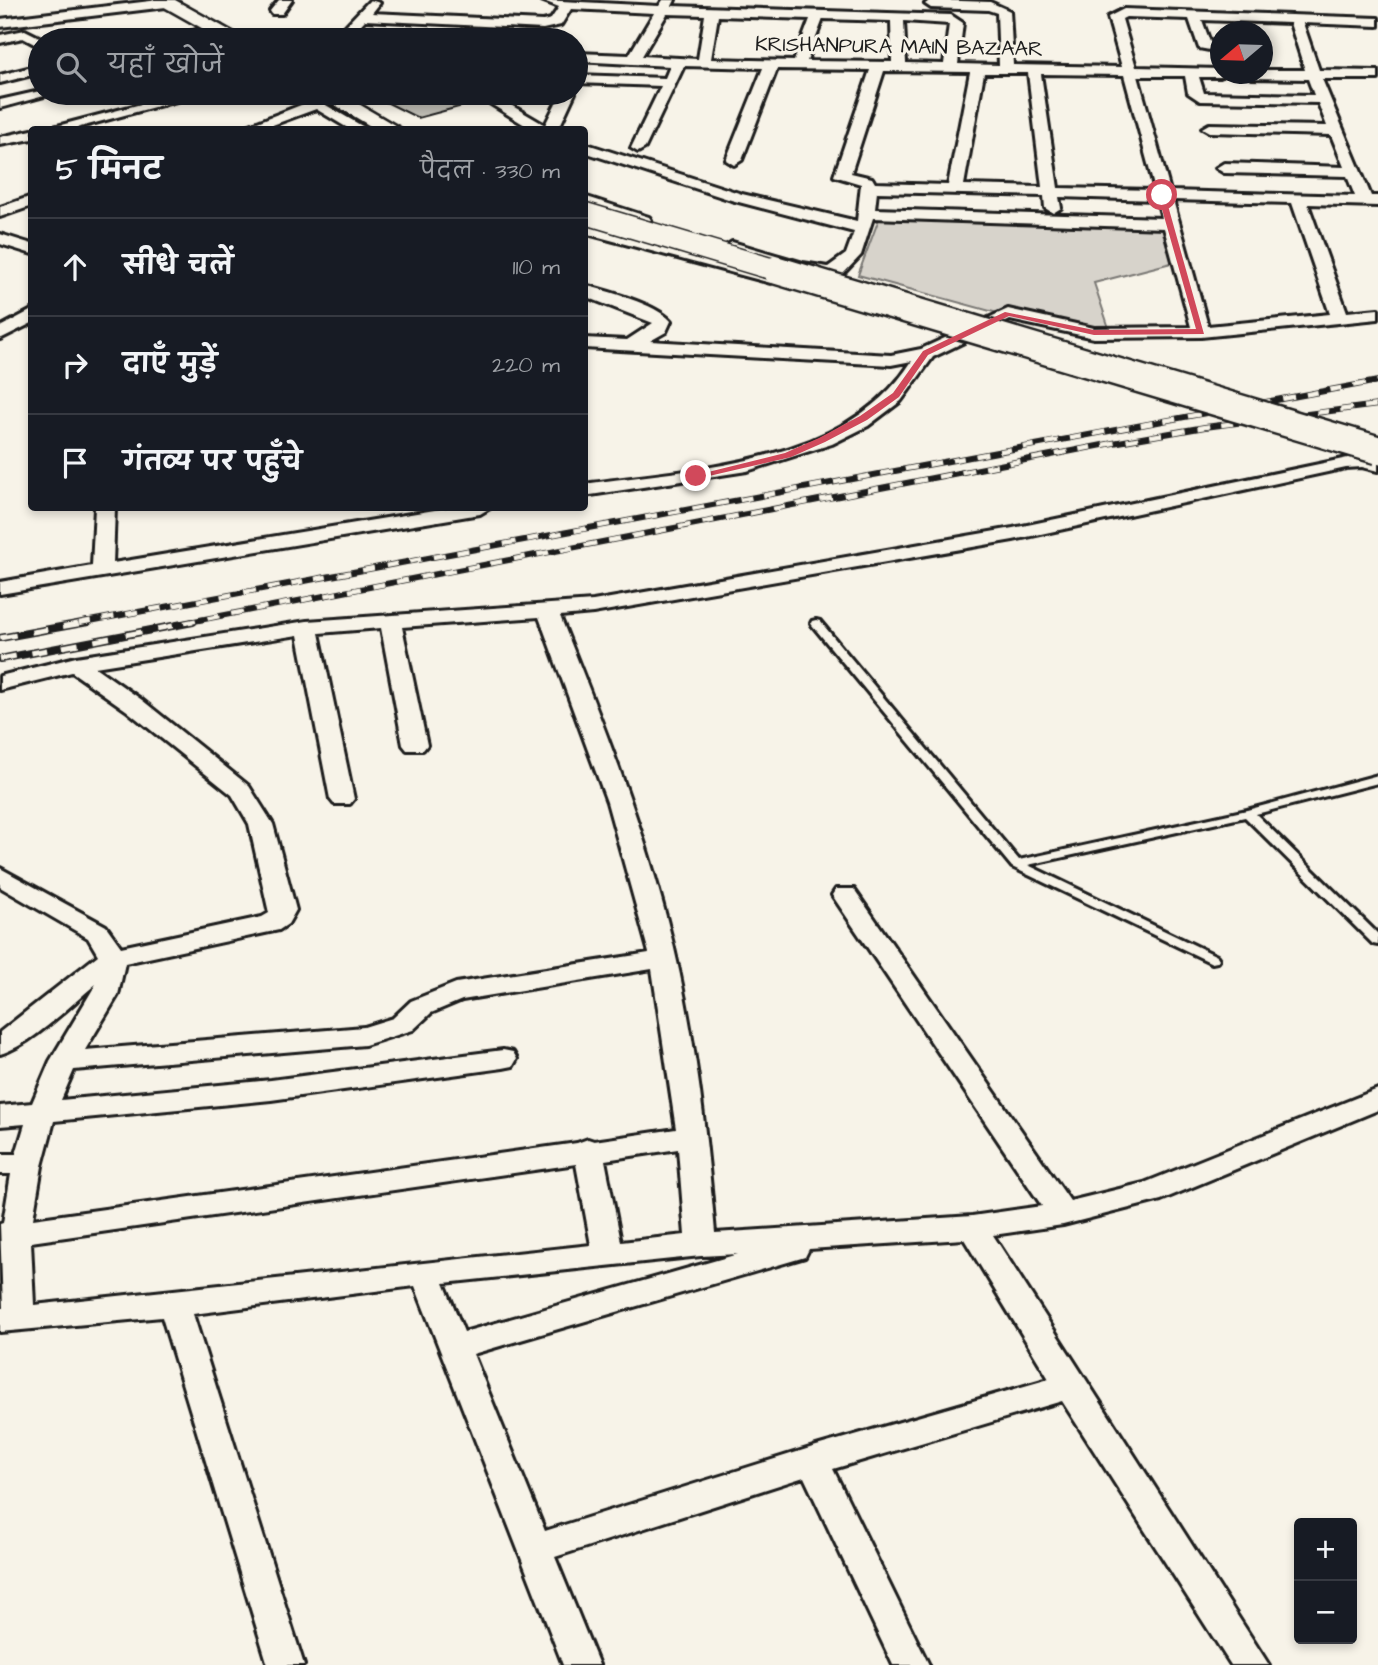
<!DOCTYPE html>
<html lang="hi">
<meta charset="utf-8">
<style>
body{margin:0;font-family:"Architects Daughter","Playpen Sans Deva",sans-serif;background:#20242c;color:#f1f3f6}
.controls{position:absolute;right:21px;bottom:21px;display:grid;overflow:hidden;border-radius:7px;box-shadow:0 4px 10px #0003}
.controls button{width:63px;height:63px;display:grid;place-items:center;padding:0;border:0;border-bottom:2px solid #363941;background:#171b24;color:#f1f3f6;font:35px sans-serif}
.compass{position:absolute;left:1210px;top:21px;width:63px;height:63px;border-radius:50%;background:#171b24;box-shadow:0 4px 10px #0003;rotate:251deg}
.stop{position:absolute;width:21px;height:21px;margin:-16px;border:5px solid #d1495b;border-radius:50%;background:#fff}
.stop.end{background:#d1495b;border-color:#fff;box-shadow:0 2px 7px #0008}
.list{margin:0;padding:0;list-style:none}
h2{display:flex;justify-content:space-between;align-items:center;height:91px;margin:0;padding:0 28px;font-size:30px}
h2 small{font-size:23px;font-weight:400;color:#9ea1a6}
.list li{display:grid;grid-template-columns:46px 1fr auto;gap:21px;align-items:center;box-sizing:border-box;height:98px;padding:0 28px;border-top:2px solid #363941}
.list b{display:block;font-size:26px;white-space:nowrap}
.list em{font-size:23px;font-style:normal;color:#9ea1a6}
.icon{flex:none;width:38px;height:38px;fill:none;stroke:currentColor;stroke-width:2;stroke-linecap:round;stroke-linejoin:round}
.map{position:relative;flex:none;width:1378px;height:1665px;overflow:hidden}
.search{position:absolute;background:#171b24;box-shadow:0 4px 10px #0003;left:28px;top:28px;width:560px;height:77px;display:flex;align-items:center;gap:18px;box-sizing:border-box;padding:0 24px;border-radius:38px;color:#9ea1a6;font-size:26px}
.panel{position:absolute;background:#171b24;box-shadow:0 4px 10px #0003;left:28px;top:126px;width:560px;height:385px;border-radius:7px}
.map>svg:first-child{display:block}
.green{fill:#d7d3cb;stroke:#7a7874;stroke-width:2}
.building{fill:#c0beb5;stroke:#1c1c1c;stroke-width:2}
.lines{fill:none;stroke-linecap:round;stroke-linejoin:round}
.lane-casing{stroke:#1c1c1c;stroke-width:6}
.street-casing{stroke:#1c1c1c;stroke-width:6}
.secondary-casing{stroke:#1c1c1c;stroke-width:5}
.lane{fill:#f7f3e8;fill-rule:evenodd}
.street{fill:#f7f3e8;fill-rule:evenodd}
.secondary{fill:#f7f3e8;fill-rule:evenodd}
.rail-far1-casing{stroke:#1c1c1c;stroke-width:6}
.rail-casing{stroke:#1c1c1c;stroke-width:8}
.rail-far1{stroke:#f7f3e8;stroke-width:4.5;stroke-dasharray:12;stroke-linecap:butt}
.rail{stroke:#f7f3e8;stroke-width:5;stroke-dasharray:16;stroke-linecap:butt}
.secondary-bridge-far1-casing{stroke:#1c1c1c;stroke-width:24;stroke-linecap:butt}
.secondary-bridge-casing{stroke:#1c1c1c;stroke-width:32;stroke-linecap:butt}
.secondary-bridge-far1{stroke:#f7f3e8;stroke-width:21}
.secondary-bridge{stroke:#f7f3e8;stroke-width:27}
.route{fill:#d1495b}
.labels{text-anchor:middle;stroke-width:6;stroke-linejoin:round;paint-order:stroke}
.far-street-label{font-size:21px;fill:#1c1c1c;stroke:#f7f3e8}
</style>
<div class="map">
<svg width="1378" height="1665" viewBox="0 0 1378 1665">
<rect width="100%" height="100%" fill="#f7f3e8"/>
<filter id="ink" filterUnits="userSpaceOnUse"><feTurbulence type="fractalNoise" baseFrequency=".0143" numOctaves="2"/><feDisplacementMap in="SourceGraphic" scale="14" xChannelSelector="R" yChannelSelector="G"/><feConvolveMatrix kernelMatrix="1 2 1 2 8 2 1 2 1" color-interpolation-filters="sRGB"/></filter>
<g filter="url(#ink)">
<path class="green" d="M880,216L1166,227L1175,262L1094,283L1110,331L1071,333L858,275Z"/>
<path class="building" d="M368,93H471L481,101L418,118Z"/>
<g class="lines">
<g class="lane-casing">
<path id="lane" d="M816,620L820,621L1019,860L1247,810L1378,775V783L1256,814L1378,934V945L1373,944L1245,817L1028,865L1217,956L1219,959L1217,962L1212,963L1012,867L812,625L811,623L812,621Z"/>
</g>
<g class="street-casing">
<path id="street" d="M159,0L172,3L166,7L0,27V19Z
M279,0H292L282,14H272L270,11Z
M370,0L380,3L372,13L543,21L551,19L559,7L541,0L659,6L663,0H675L672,6L951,15L963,23L958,64L999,65L997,13L988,10L931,8L925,4L931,0L990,2L1010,11L1013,65L1122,67L1108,17L1124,9L1378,18V26L1303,23L1319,70L1378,71V79H1322L1371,196H1378V206L1308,204L1347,312L1378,309V319L1201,337L1094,338L1010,320L933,357L901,401L868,426L832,444L747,471L584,496V484C694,468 845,466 912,361L891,365L584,348V338L627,340L653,323L584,296V285C607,291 656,304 671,321L666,332L650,341L891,355L921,349L1008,309L1094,328L1191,327L1164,228L873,218L861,255L843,274C805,283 762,261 726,250L724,247L732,242L803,263L828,267L846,254L854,232L731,200L584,152V143L742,194L857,221L861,184L834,176L870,70L777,69L742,160L734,165L726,160L763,68L684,66L645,148L638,152L631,148L661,86L576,83V75L665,78L670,66L576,61V53L629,55L654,13L571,9L561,25L543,29L365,20L346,40H332ZM667,14L705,15L698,59L642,56ZM718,16L810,19L794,61L711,59ZM1126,17L1189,19L1199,48L1220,52V44L1210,42L1202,20L1290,23L1305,70H1262V74H1244L1251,78L1308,79L1314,95L1204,93L1199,77H1220L1227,74H1220V69L1136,67L1122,19ZM823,19L891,21L892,62L807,61ZM904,21L949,24L944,64L906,63ZM884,71L970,72L948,185L875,183L872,178L851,173ZM984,73H1028L1042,187L964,185ZM1041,74L1124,75L1155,190L1058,188ZM1138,76H1185L1188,93L1200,101L1318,103L1327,126L1209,124L1202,128L1209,132L1331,135L1344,167L1224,163L1216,168L1224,173L1347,176L1355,196L1170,191ZM877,192L1044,196L1045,208L1053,213L1061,208L1059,197L1157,200L1162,218L875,209ZM1173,200L1292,203L1330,314L1208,326Z
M216,25L221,26V32L183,40H159Z
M25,30L45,40H40V47L23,38L0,43V35Z
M40,65V73L0,83V75Z
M40,91L55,93L0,108V100Z
M183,93H206L69,130H42Z
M305,93L369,130H351L316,109L259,130H237L306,103L298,97Z
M473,93H490L545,125L561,93H575L558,130H533Z
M32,130V139L0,145V137Z
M32,196V206L0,217V207Z
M584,196L649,217L651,220L643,225L584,206Z
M584,223L777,274L779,278L771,283L584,233Z
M0,234L32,244V254L0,244Z
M32,310V323L0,339V327Z
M1362,455L1378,459V471L1362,467L1346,468L1013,540L593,613L560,616C600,716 640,816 667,920C694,1023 706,1128 715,1233L972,1216L1042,1206L832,895L836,889H854L1070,1201L1144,1183L1378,1089V1110L1161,1200L1063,1225L993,1235L1269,1665H1231L1062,1401L833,1469L929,1665H893L804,1477L555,1557L599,1665H563L415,1286L193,1314L304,1665H268L162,1317L0,1332V1308H3L0,1224L3,1223L11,1174H0V1154H16L25,1124L0,1126V1106L32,1103L50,1061L96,984C70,1005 32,1045 0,1054V1032L98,955L88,938L0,887V868L106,926L121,947L262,917L269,913L249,824L232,795L126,710L72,672L0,690V676L76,657L307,621L593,601L1013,528ZM539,617L607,802L649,953L456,983L411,1001L393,1018L364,1027L85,1050L118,995L125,963L279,930L288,924L296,910L273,824L249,786L142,700L95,667L298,635L330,799L334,804H350L354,799L319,633L381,628L403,745L407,750H423L427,745L402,627ZM652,969L676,1129L594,1141L588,1139L577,1143L33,1219L42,1166L54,1121L271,1100L503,1068L513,1066L517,1059L513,1052L503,1050L271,1080L61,1100L74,1070L365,1045L413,1030L431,1013L462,1000ZM678,1149L685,1235L621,1242L605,1160ZM576,1164L591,1245L34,1305L31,1242ZM964,1239L1049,1379L813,1447L545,1531L473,1354L805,1257L809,1249ZM738,1254L464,1332L444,1283L701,1256Z
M95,508H115L113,563L447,508H490L480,514L0,594V582L92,566Z"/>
</g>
<g class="secondary-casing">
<path id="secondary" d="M152,0H175L247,40H223Z
M315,93H340L403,130H377Z"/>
</g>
<use href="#lane" class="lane"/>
<use href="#street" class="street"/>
<use href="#secondary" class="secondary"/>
<g class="rail-far1-casing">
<path id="rail-far1" d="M79,623L1378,381
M184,623L1113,443L1205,427L1378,405"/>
</g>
<g class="rail-casing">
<path id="rail" d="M0,638L88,622
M0,659L193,622"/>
</g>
<use href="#rail-far1" class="rail-far1"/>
<use href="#rail" class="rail"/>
<g class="secondary-bridge-far1-casing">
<path id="secondary-bridge-far1" d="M584,213L782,272"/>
</g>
<g class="secondary-bridge-casing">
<path id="secondary-bridge" d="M776,270L1378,450"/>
</g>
<use href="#secondary-bridge-far1" class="secondary-bridge-far1"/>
<use href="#secondary-bridge" class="secondary-bridge"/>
</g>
</g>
<path class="route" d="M1162,193L1165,195L1204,334L1094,335L1009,316L928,355L899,397L867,420L825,442L791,457L696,479L692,476L785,453L819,438L860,416L893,393L923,351L1005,312L1094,330L1196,329L1158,195Z"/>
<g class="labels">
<g class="far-street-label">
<text transform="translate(899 46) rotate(1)" y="7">KRISHANPURA MAIN BAZAAR</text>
</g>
</g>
</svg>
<div class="controls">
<button>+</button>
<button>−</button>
</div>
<svg class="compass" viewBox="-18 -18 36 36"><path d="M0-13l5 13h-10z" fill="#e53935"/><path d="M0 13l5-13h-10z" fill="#9ea1a6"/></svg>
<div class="stop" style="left:1162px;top:195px"></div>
<div class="stop end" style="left:696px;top:476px"></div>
<div class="search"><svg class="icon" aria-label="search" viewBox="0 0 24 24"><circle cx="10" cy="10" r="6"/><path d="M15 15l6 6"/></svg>यहाँ खोजें</div>
<section class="panel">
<h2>5 मिनट<small>पैदल · 330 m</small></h2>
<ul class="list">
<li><svg class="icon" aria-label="ahead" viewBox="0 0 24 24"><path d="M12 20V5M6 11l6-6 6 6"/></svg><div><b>सीधे चलें</b></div><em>110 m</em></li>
<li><svg class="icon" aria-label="right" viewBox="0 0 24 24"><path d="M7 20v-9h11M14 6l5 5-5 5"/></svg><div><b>दाएँ मुड़ें</b></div><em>220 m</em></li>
<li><svg class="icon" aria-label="arrive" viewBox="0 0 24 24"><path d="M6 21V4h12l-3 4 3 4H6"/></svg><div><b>गंतव्य पर पहुँचे</b></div></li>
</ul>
</section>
</div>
